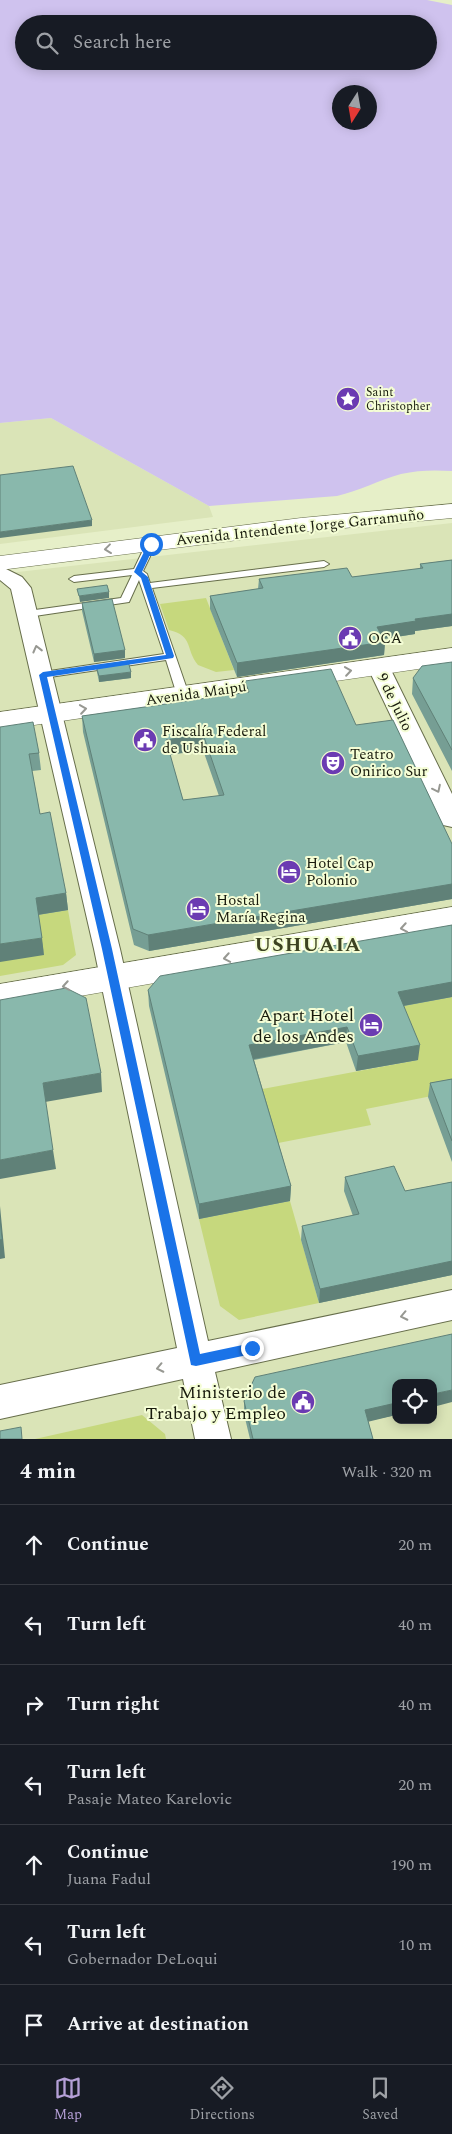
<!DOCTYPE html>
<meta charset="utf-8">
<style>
body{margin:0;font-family:Spectral,serif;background:#20242c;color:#f1f3f6}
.controls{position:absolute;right:15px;bottom:15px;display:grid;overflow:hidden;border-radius:10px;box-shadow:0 2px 12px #0003}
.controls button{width:45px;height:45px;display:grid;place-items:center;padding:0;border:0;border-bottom:1px solid #363941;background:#171b24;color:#f1f3f6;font:25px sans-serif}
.compass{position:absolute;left:332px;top:85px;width:45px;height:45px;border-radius:50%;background:#171b24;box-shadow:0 2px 12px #0003;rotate:191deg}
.stop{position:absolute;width:15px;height:15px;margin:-11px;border:4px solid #1a73e8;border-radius:50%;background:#fff}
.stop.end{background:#1a73e8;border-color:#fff;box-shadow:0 1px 5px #0008}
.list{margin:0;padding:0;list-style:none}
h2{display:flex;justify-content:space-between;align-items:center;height:65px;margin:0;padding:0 20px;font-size:21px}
h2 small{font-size:16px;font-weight:400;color:#9ea1a6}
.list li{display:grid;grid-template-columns:32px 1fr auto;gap:15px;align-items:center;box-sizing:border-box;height:80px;padding:0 20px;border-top:1px solid #363941}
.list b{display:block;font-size:19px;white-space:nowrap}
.list p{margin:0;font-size:16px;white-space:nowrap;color:#9ea1a6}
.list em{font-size:16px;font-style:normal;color:#9ea1a6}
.icon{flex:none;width:28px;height:28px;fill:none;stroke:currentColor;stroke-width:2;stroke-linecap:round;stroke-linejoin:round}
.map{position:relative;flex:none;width:452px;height:1439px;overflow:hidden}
.search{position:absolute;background:#171b24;box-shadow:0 2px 12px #0003;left:15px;right:15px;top:15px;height:55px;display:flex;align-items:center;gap:12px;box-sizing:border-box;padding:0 18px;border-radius:28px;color:#9ea1a6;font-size:19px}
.sheet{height:625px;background:#171b24}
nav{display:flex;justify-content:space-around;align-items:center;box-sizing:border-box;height:70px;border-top:1px solid #363941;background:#171b24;font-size:14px;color:#9ea1a6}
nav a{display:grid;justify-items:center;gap:2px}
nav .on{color:#b5a0d7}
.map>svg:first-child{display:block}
.built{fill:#dae4b7;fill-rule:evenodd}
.green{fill:#c6d87d}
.water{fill:#cfc2ee;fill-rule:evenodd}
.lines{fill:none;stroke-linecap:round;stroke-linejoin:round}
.service-casing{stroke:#676e4b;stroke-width:2}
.minor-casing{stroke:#676e4b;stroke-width:2}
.secondary-casing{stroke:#676e4b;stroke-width:1}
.primary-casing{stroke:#676e4b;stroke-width:1}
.service{fill:#fff;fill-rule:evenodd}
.minor{fill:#fff;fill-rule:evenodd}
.secondary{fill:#fff;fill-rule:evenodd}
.primary{fill:#fff;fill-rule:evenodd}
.wall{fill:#769e94;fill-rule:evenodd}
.shaded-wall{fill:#608178}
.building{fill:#89b8ac;stroke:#608178;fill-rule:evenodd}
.oneway{stroke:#979892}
.route{fill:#1a73e8}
.labels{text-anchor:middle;stroke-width:4;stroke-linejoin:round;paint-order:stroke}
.far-poi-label{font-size:12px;fill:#181b0d;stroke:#f4fdd5;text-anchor:start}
.street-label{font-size:15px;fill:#181b0d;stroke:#f4fdd5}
.poi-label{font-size:15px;fill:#181b0d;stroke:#f4fdd5;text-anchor:start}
.near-poi-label{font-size:18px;fill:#181b0d;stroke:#f4fdd5;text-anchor:end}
.district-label{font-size:20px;font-weight:bold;letter-spacing:1px;fill:#3d4322;stroke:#f4fdd5}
</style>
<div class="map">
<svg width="452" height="1439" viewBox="0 0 452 1439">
<rect width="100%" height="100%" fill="#e6efc8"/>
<path class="built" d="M51,418L209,506L213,517L0,544V423Z
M452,523V1439H0V574ZM396,1383H433V1420H396Z"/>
<path class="green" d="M206,598L234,670L216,672L198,665C185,649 194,636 169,630L160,604Z
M68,910L76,955L63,965L0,976V921Z
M452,997V1092L366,1109L371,1125L273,1144L257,1090L418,1060L397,1007Z
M290,1201L319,1303L239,1320L220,1306L199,1219Z
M142,1415L165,1434L166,1439H35Z"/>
<path class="water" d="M0,0H427L452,5V471C435,470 418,470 401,474C379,480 359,491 337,496L209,506L51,418L0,423ZM24,24H428V61H24ZM340,92H370V122H340Z"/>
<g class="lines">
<g class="service-casing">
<path id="service" d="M151,541L156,544L143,571L147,574L150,583L324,561L329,564L324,567L152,588L189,695L187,697H179L177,695L166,660L43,678L39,677L38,675L39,673L43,672L164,654L139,580L129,602L28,617L23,614L28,611L121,598L132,575L74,582L69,579L74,576L134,569L146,544Z"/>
</g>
<g class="minor-casing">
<path id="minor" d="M0,566L22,577L31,588L120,949L208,1341L452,1290V1320L215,1372L231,1439H195L183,1379L0,1419V1385L177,1348L94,949L11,589L0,580Z
M378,659L386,661L389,666L452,794V827L443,825L440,819L367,666L370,661Z"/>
</g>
<g class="secondary-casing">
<path id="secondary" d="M452,907V931L0,1010V984Z"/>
</g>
<g class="primary-casing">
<path id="primary" d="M452,504V518L301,532L0,570V556L301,518Z
M452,648V664L0,730V712Z"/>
</g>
<use href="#service" class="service"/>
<use href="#minor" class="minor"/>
<use href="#secondary" class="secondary"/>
<use href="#primary" class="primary"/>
</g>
<path class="wall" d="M452,560V626L415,631V634L384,639L385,642L384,655L237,677L210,609V596L258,589L259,579L352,577L420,569V564Z
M82,603L125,658L94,662L82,611Z
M452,662V771L412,694L413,678Z
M96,666L131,678L99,682L97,672Z
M245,681L356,725L452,844V899L149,951L134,945L83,732L82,716L245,693ZM203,750L219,796L183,800L170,755Z
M0,727L39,753L41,770L32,771L40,814L66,893L68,910L38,915L44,955Z
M452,925V997L404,1006L418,1060L356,1071L346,1042L254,1060L291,1186L290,1201L199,1219L149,1006L148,990Z
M452,1079V1162L428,1097L430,1083Z
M345,1177L405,1191L452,1182V1275L319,1303L301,1240L302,1226L353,1216L344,1191Z
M396,1383V1415L368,1421L373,1439H250L244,1414V1401Z"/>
<path class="shaded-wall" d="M92,520V526L0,538V532Z
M109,592V598L80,602L79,596Z
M452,614V626L415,631V634L376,640L377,627L415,619Z
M385,642L384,655L237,677V663Z
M125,650V658L94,662V654Z
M131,672V678L99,682V676Z
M203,734V750L166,755V740Z
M452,884V899L149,951L148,935Z
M66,893L68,910L37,915L36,898Z
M42,938L44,955L0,962V944Z
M452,982V997L397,1007L398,992Z
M347,1027L346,1042L249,1060V1045Z
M420,1045L418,1060L356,1071L358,1056Z
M101,1073L102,1092L45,1102L43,1083Z
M53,1150L56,1169L0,1179V1160Z
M291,1186L290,1201L199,1219V1204Z
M0,1206L5,1258L0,1259Z
M452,1261V1275L319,1303L320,1289Z
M452,1390V1402L433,1407V1394Z
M396,1403V1415L363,1423L365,1410Z"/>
<path class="building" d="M73,466L92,520L0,532V475Z
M452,560V614L415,619L416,621L377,627L385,642L237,663L210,596L263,588L259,579L347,568L352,577L423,568L420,564Z
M107,585L109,592L79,596L77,589Z
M112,599L125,650L94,654L82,603Z
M128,661L131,672L99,676L96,666Z
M452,662V750L413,678L422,666Z
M331,669L356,725L393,720L452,844V884L148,935L133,929L82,716L249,692L245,681ZM203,734L224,795L183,800L166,740Z
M33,722L39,753L29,754L40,814L50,812L66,893L36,898L42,938L0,944V727Z
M452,925V982L398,992L420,1045L358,1056L347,1027L249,1045L291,1186L199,1204L148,990L160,976Z
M66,988L86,998L101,1073L43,1083L53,1150L0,1160V1000Z
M452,1079V1141L430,1083Z
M394,1166L405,1191L452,1182V1261L320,1289L302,1226L359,1214L345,1177Z
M0,1218L2,1239L0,1240Z
M452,1334V1390L433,1394V1383H396V1403L365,1410L373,1439H253L244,1401L255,1377Z
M21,1427L22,1439H0V1431Z"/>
<defs><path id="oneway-chevron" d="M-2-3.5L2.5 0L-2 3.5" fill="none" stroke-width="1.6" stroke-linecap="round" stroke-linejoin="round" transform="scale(1.25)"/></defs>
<g class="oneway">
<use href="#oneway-chevron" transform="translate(108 549) rotate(173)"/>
<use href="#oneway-chevron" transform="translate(37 649) rotate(-104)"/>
<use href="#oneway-chevron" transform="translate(348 671) rotate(-8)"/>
<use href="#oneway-chevron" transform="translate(83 709) rotate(-8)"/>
<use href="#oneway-chevron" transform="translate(437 789) rotate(64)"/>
<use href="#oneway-chevron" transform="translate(404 928) rotate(170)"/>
<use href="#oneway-chevron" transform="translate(227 958) rotate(170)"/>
<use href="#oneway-chevron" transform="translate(66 986) rotate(170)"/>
<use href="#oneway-chevron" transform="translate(404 1316) rotate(168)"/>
<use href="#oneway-chevron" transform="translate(160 1368) rotate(168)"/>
</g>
<path class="route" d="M151,542L155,544L142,572L148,577L174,656L173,658L47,677L112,949L200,1354L252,1343L256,1344L258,1348L256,1353L252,1354L196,1366L191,1365L190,1360L102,949L39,675L43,672L166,655L141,578L134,572L148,544Z"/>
<defs>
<g id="sight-disc" transform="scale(1.25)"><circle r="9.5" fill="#6b3bb2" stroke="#f4fdd5"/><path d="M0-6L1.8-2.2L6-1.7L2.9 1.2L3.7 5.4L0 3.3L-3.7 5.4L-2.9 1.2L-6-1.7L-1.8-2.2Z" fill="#fff"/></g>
<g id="civic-disc" transform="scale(1.25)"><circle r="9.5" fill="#6b3bb2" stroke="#f4fdd5"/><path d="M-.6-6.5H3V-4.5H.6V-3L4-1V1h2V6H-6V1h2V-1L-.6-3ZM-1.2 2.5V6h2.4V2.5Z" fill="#fff"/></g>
<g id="theatre-disc" transform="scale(1.25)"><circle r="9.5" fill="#6b3bb2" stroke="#f4fdd5"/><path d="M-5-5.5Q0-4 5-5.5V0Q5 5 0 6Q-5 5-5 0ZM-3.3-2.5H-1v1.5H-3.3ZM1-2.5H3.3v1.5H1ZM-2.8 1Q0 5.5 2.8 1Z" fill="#fff"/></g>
<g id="hotel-disc" transform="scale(1.25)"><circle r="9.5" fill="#6b3bb2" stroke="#f4fdd5"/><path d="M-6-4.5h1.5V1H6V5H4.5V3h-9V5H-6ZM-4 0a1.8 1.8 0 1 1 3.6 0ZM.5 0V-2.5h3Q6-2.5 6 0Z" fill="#fff"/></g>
</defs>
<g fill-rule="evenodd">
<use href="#sight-disc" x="348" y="399"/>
<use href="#civic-disc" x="350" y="638"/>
<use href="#civic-disc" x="145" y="740"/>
<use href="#theatre-disc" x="333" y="763"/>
<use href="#hotel-disc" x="289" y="872"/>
<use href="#hotel-disc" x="198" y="909"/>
<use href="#hotel-disc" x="371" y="1025"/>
<use href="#civic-disc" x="303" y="1402"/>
</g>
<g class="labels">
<g class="far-poi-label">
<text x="366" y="396">Saint<tspan x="366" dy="14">Christopher</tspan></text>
</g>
<g class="street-label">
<text transform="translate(300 527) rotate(-6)" y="5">Avenida Intendente Jorge Garramuño</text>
<text transform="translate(196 693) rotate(-8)" y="5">Avenida Maipú</text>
<text transform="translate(395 702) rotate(64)" y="5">9 de Julio</text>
</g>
<g class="poi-label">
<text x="368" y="643">OCA</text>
<text x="162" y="736">Fiscalía Federal<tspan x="162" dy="17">de Ushuaia</tspan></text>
<text x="350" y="759">Teatro<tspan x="350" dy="17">Onirico Sur</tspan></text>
<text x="306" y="868">Hotel Cap<tspan x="306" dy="17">Polonio</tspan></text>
<text x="216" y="905">Hostal<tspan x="216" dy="17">María Regina</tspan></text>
</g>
<g class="near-poi-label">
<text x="354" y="1021">Apart Hotel<tspan x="354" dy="21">de los Andes</tspan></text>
<text x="286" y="1398">Ministerio de<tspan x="286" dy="21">Trabajo y Empleo</tspan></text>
</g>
<g class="district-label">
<text x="308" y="951">USHUAIA</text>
</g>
</g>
</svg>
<div class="controls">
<button><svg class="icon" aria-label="locate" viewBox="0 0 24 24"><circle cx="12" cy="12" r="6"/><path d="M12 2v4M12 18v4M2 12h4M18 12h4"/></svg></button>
</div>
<svg class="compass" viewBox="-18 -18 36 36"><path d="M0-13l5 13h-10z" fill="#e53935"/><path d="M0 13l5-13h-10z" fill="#9ea1a6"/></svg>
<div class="stop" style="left:151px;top:544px"></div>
<div class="stop end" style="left:252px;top:1348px"></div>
<div class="search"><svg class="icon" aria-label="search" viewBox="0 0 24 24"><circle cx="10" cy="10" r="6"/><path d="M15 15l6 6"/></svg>Search here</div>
</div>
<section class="sheet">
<h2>4 min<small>Walk · 320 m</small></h2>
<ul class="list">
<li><svg class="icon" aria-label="ahead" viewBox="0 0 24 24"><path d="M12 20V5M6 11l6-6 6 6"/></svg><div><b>Continue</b></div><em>20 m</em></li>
<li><svg class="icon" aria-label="left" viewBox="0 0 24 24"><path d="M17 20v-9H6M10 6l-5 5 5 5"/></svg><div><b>Turn left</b></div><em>40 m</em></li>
<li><svg class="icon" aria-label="right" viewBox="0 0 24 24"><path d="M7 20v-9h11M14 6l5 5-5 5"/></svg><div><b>Turn right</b></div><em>40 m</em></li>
<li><svg class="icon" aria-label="left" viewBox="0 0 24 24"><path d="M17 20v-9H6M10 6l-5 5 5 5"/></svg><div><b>Turn left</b><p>Pasaje Mateo Karelovic</p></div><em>20 m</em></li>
<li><svg class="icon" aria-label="ahead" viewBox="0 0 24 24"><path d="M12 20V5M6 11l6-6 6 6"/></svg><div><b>Continue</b><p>Juana Fadul</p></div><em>190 m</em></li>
<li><svg class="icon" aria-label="left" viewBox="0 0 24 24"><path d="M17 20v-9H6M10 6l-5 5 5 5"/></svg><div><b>Turn left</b><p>Gobernador DeLoqui</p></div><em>10 m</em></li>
<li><svg class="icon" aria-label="arrive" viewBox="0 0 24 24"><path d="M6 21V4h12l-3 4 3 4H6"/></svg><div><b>Arrive at destination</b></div></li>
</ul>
</section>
<nav>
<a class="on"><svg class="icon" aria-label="map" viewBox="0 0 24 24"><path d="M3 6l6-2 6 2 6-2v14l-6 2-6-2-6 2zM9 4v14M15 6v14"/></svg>Map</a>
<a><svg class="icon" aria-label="directions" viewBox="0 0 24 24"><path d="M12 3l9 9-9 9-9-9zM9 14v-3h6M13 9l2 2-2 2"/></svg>Directions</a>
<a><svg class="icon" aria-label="saved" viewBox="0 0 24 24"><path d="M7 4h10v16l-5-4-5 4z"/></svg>Saved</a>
</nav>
